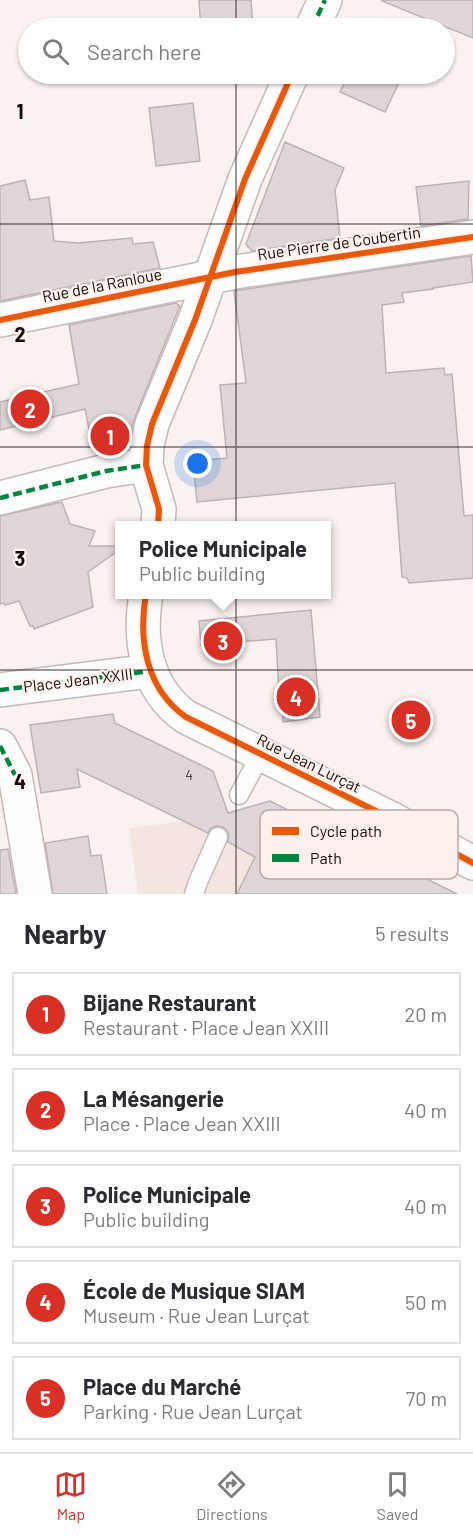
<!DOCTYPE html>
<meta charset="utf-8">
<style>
body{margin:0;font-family:Barlow,sans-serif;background:#f7f7f7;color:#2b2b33}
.you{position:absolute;left:198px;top:464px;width:21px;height:21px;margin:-15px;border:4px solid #fff;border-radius:50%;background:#1a73e8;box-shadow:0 0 0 9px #1a73e833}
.badge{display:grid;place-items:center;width:39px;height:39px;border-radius:50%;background:#d93025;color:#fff;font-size:20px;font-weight:700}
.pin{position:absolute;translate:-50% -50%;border:3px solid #fff;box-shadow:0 2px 6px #0006}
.popup{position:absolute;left:115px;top:521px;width:216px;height:78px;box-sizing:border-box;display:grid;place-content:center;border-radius:0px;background:#fff;filter:drop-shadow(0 2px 4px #0005);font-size:20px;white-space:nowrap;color:#7c7c81}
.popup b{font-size:22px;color:#2b2b33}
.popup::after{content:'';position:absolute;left:50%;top:100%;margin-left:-12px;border:12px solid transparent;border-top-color:#fff}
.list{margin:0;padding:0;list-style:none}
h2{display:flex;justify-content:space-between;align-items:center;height:78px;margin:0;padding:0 24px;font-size:26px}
h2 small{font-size:20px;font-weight:400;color:#7c7c81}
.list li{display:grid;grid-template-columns:39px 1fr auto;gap:18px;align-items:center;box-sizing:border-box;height:84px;margin:0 12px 12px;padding:0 12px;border:2px solid #e1e1e2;border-radius:0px}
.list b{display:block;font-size:22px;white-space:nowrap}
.list p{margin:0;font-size:20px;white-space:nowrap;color:#7c7c81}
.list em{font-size:20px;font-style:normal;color:#7c7c81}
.icon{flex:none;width:33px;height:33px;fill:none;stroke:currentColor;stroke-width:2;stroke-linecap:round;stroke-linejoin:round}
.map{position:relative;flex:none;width:473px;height:894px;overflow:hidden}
.search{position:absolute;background:#fff;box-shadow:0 2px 4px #0004;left:18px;right:18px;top:18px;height:66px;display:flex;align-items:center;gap:15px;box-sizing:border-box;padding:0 21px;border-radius:33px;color:#7c7c81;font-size:22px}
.sheet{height:558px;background:#fff}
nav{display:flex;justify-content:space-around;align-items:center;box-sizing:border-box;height:84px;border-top:2px solid #e1e1e2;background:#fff;font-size:16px;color:#7c7c81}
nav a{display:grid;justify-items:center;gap:3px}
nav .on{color:#d93025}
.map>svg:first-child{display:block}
.built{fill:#f5e5e0}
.building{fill:#e0d6d7;stroke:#bcb3b4;stroke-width:1.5}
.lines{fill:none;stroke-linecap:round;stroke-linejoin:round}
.lane-casing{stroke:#c4bab7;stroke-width:21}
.street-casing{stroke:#c4bab7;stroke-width:36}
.lane{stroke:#fefdfd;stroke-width:18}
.street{stroke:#fefdfd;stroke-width:33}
.quiet{stroke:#00873e;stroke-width:4.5;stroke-dasharray:9 4.5;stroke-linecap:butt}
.cycleway-casing{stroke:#fef0ec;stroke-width:10}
.cycleway{stroke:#e8590c;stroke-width:6}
.grid{fill:none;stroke:#140a07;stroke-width:1.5;stroke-opacity:0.55}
.labels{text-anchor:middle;stroke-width:4.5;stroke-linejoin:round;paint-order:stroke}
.number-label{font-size:14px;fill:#473d3b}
.street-label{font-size:16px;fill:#140a07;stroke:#fef0ec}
.key{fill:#fef0ec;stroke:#b8aba7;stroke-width:1.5}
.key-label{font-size:16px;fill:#140a07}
.grid-label{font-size:20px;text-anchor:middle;font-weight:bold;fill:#140a07;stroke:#fef0ec;stroke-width:4.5;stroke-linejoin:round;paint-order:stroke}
</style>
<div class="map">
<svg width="473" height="894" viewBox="0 0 473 894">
<rect width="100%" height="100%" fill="#faf2f0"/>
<path class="built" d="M184,821L197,827L330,894H138L129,828Z"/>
<path class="building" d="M199,0H251L253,28H201Z
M383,0H473V38L382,1Z
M349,74H403L385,112L340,92Z
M193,103L200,161L156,166L149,108Z
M285,142L344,168L335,190L340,238L252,251L246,244Z
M25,180L30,200L49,197L54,241L78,243L132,238L133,244L153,242L160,268L0,301V186Z
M469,181L468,219L421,226L416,187Z
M471,256L473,282L433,288V289L402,293L404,302L382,305L386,373L444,368L445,375L452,374L464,516L473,515V578L409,583L407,578L402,577L395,483L197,502L193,461L227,458L220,385L246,383L234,291Z
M176,303L180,306L177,313L135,417L129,434L92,444L85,409L0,430V402L79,384L69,325Z
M62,502L70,524L95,531L89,546H120V549L88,572L93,607L34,629L33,626H30L19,601L5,605L4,603L0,604V516Z
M311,610L320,717L283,722L282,693H279L276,639L201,645L199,621Z
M113,714L115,723L213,771L228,813L270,801L457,894H237L255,857L228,842L229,835L227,831L223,827L216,826L211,828L208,833L77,769L80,787L41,793L30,725Z
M88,836L91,856L101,855L107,894H53L45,843Z
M8,849L16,894H0V850Z"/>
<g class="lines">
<g class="lane-casing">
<path id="lane" d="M239,795L261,754
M194,894L198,882L218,837"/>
</g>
<g class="street-casing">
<path id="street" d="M312,28L325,0
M0,320L235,272L473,237
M0,498L106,471L146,465
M158,526L159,509L146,465L147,446L152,424L195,320L245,179L292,74
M146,594C138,640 146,689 186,717L394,820L473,863
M0,690L150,671
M0,746L15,775L35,894"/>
</g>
<use href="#lane" class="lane"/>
<use href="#street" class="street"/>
<path class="quiet" d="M312,28L325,0
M0,498L106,471L146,465
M0,690L150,671
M0,746L15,775"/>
<g class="cycleway-casing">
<path id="cycleway" d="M0,320L235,272L473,237
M158,526L159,509L146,465L147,446L152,424L195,320L245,179L292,74
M146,594C138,640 146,689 186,717L394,820L473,863"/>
</g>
<use href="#cycleway" class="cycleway"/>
</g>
<path class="grid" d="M236,0V28M236,74V894M0,224H473M0,447H473M0,670H473"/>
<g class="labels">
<g class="number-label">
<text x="189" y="780">4</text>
</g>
<g class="street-label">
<text transform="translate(339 243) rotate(-8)" y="6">Rue Pierre de Coubertin</text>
<text transform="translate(102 285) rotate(-11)" y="6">Rue de la Ranloue</text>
<text transform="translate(78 680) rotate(-7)" y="6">Place Jean XXIII</text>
<text transform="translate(309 763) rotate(26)" y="6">Rue Jean Lurçat</text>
</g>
</g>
<rect x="260" y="810" width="198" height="69" rx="9" class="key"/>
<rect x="272" y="827" width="27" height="8" fill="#e8590c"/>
<rect x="272" y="854" width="27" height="8" fill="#00873e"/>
<g class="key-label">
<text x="310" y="837">Cycle path</text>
<text x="310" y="864">Path</text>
</g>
<g class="grid-label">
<text x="20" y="119">1</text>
<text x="20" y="342">2</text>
<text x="20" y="566">3</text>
<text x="20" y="789">4</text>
</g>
</svg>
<div class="you"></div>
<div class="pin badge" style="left:110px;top:436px">1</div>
<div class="pin badge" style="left:30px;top:409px">2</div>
<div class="pin badge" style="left:223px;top:641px">3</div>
<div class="popup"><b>Police Municipale</b>Public building</div>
<div class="pin badge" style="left:296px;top:697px">4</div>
<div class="pin badge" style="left:411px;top:720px">5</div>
<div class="search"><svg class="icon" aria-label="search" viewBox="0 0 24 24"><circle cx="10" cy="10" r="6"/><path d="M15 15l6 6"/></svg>Search here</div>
</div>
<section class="sheet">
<h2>Nearby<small>5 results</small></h2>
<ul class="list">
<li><span class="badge">1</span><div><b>Bijane Restaurant</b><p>Restaurant · Place Jean XXIII</p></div><em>20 m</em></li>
<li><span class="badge">2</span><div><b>La Mésangerie</b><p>Place · Place Jean XXIII</p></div><em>40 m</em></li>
<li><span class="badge">3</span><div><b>Police Municipale</b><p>Public building</p></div><em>40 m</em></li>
<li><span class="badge">4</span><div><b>École de Musique SIAM</b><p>Museum · Rue Jean Lurçat</p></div><em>50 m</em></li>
<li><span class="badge">5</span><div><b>Place du Marché</b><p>Parking · Rue Jean Lurçat</p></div><em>70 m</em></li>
</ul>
</section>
<nav>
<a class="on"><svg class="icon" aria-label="map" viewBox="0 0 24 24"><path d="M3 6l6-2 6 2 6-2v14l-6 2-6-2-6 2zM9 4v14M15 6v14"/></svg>Map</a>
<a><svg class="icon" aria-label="directions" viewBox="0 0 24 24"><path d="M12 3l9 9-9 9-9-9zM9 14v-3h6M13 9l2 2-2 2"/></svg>Directions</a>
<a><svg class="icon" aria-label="saved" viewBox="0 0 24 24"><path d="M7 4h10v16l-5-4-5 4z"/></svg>Saved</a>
</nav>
